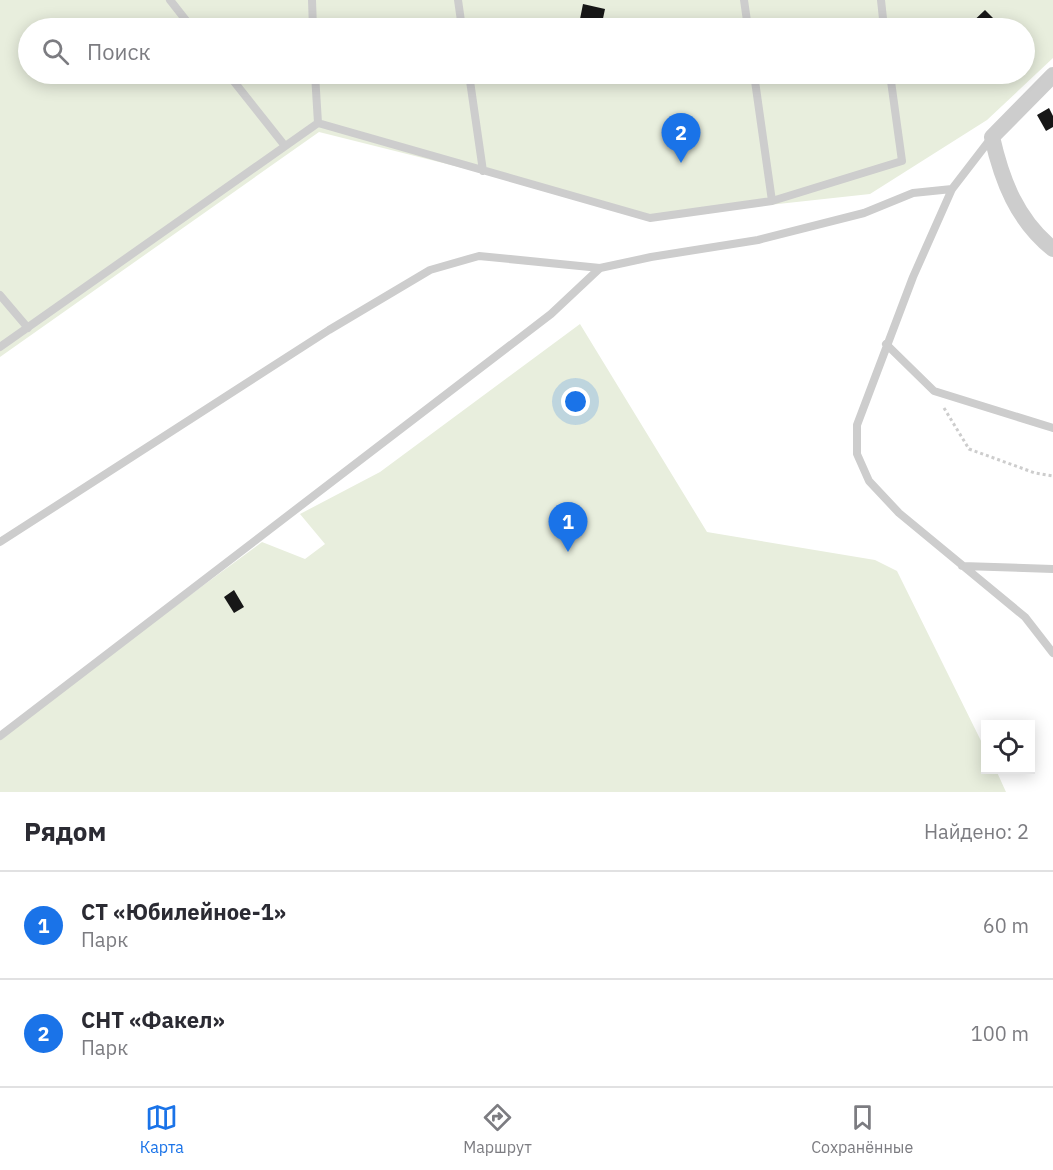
<!DOCTYPE html>
<html lang="ru">
<meta charset="utf-8">
<style>
body{margin:0;font-family:"IBM Plex Sans",sans-serif;background:#f7f7f7;color:#2b2b33}
.controls{position:absolute;right:18px;bottom:18px;display:grid;overflow:hidden;border-radius:0px;box-shadow:0 3px 15px #0003}
.controls button{width:54px;height:54px;display:grid;place-items:center;padding:0;border:0;border-bottom:2px solid #e1e1e2;background:#fff;color:#2b2b33;font:30px sans-serif}
.you{position:absolute;left:576px;top:402px;width:21px;height:21px;margin:-15px;border:4px solid #fff;border-radius:50%;background:#1a73e8;box-shadow:0 0 0 9px #1a73e833}
.badge{display:grid;place-items:center;width:39px;height:39px;border-radius:50%;background:#1a73e8;color:#fff;font-size:20px;font-weight:700}
.pin{position:absolute;translate:-50% -50px;filter:drop-shadow(0 2px 3px #0008)}
.pin::after{content:'';position:absolute;top:32px;width:21px;height:18px;background:inherit;clip-path:polygon(0 0,100% 0,50% 100%)}
.list{margin:0;padding:0;list-style:none}
h2{display:flex;justify-content:space-between;align-items:center;height:78px;margin:0;padding:0 24px;font-size:26px}
h2 small{font-size:20px;font-weight:400;color:#7c7c81}
.list li{display:grid;grid-template-columns:39px 1fr auto;gap:18px;align-items:center;box-sizing:border-box;height:108px;padding:0 24px;border-top:2px solid #e1e1e2}
.list b{display:block;font-size:22px;white-space:nowrap}
.list p{margin:0;font-size:20px;white-space:nowrap;color:#7c7c81}
.list em{font-size:20px;font-style:normal;color:#7c7c81}
.icon{flex:none;width:33px;height:33px;fill:none;stroke:currentColor;stroke-width:2;stroke-linecap:round;stroke-linejoin:round}
.map{position:relative;flex:none;width:1053px;height:792px;overflow:hidden}
.search{position:absolute;background:#fff;box-shadow:0 3px 15px #0003;left:18px;right:18px;top:18px;height:66px;display:flex;align-items:center;gap:15px;box-sizing:border-box;padding:0 21px;border-radius:33px;color:#7c7c81;font-size:22px}
.sheet{height:294px;background:#fff}
nav{display:flex;justify-content:space-around;align-items:center;box-sizing:border-box;height:84px;border-top:2px solid #e1e1e2;background:#fff;font-size:16px;color:#7c7c81}
nav a{display:grid;justify-items:center;gap:3px}
nav .on{color:#1a73e8}
.map>svg:first-child{display:block}
.green{fill:#e8eedd;fill-rule:evenodd}
.building{fill:#171717}
.lines{fill:none;stroke-linecap:round;stroke-linejoin:round}
.path{stroke:#cdcdcd;stroke-width:3;stroke-dasharray:3 3;stroke-linecap:butt}
.service{stroke:#cdcdcd;stroke-width:8}
.minor{stroke:#cdcdcd;stroke-width:16}
</style>
<div class="map">
<svg width="1053" height="792" viewBox="0 0 1053 792">
<rect width="100%" height="100%" fill="#fff"/>
<path class="green" d="M0,0H1053V58L987,120L870,194L659,217L319,132L0,357ZM28,28H1024V74H28Z
M580,324L707,532L875,560L897,571L985,749L986,770H996L1006,792H0V740L87,671L262,542L305,559L325,544L300,514L380,472Z"/>
<path class="building" d="M583,4L605,9L601,28H587L588,26L579,24Z
M985,10L1001,26L998,28H966Z
M1049,108L1053,116V127L1046,131L1037,115Z
M234,590L244,607L234,613L224,597Z"/>
<g class="lines">
<path class="path" d="M944,408L969,449L1035,473L1053,476"/>
<path class="service" d="M170,0L192,28
M312,0L313,28
M458,0L462,28
M744,0L748,28
M881,0L884,28
M228,74L285,146
M315,74L318,123
M469,74L483,171
M754,74L772,201
M318,123L650,218L772,201L902,161L890,74
M992,137L952,189L913,277L857,425V454L869,481L899,513L1025,617L1053,653
M0,295L28,328
M886,344L934,391L1053,428
M0,347L318,123
M0,542L329,330L430,270L479,256L600,268
M962,566L1053,569
M0,736L551,314L600,268L651,257L758,240L864,213L913,193L952,189"/>
<path class="minor" d="M1053,75L992,137C1002,181 1017,220 1053,249"/>
</g>
</svg>
<div class="controls">
<button><svg class="icon" aria-label="locate" viewBox="0 0 24 24"><circle cx="12" cy="12" r="6"/><path d="M12 2v4M12 18v4M2 12h4M18 12h4"/></svg></button>
</div>
<div class="you"></div>
<div class="pin badge" style="left:568px;top:552px">1</div>
<div class="pin badge" style="left:681px;top:163px">2</div>
<div class="search"><svg class="icon" aria-label="search" viewBox="0 0 24 24"><circle cx="10" cy="10" r="6"/><path d="M15 15l6 6"/></svg>Поиск</div>
</div>
<section class="sheet">
<h2>Рядом<small>Найдено: 2</small></h2>
<ul class="list">
<li><span class="badge">1</span><div><b>СТ «Юбилейное-1»</b><p>Парк</p></div><em>60 m</em></li>
<li><span class="badge">2</span><div><b>СНТ «Факел»</b><p>Парк</p></div><em>100 m</em></li>
</ul>
</section>
<nav>
<a class="on"><svg class="icon" aria-label="map" viewBox="0 0 24 24"><path d="M3 6l6-2 6 2 6-2v14l-6 2-6-2-6 2zM9 4v14M15 6v14"/></svg>Карта</a>
<a><svg class="icon" aria-label="directions" viewBox="0 0 24 24"><path d="M12 3l9 9-9 9-9-9zM9 14v-3h6M13 9l2 2-2 2"/></svg>Маршрут</a>
<a><svg class="icon" aria-label="saved" viewBox="0 0 24 24"><path d="M7 4h10v16l-5-4-5 4z"/></svg>Сохранённые</a>
</nav>
